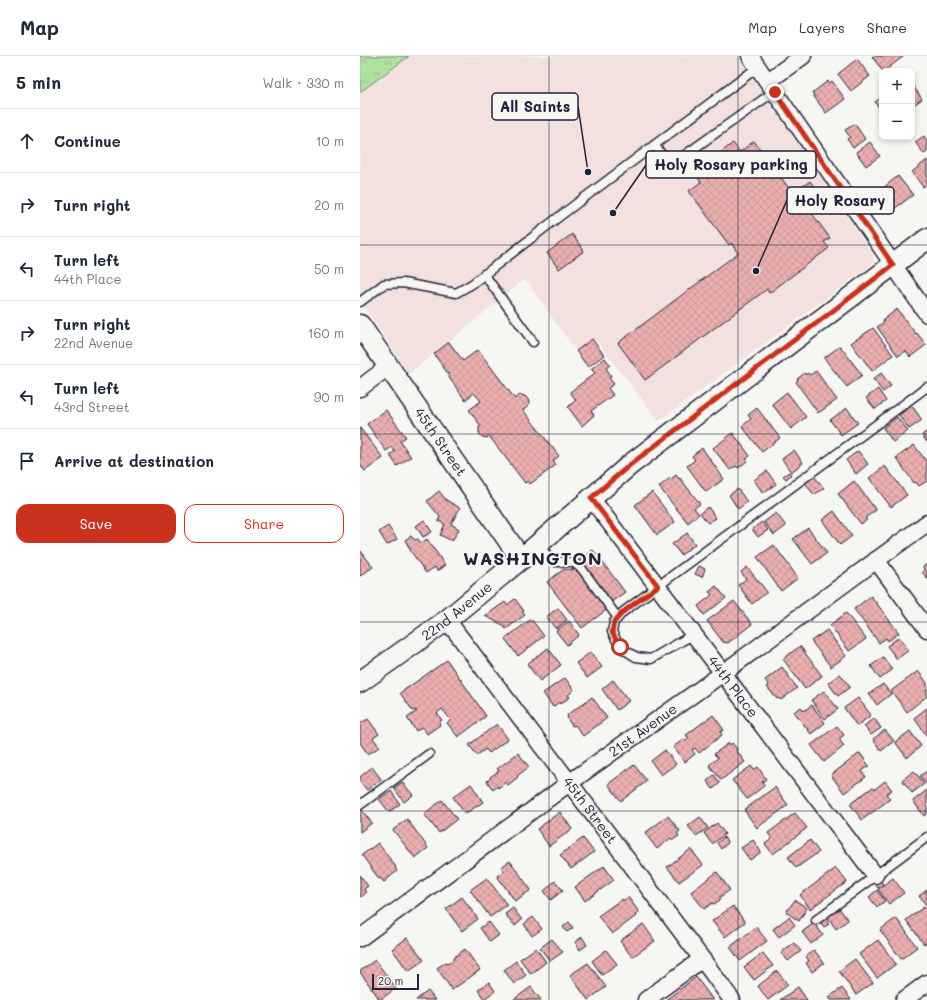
<!DOCTYPE html>
<meta charset="utf-8">
<style>
body{margin:0;font-family:Mali,sans-serif;background:#f6f6f7;color:#1f2937}
.controls{position:absolute;right:12px;top:12px;display:grid;overflow:hidden;border-radius:8px;box-shadow:0 2px 6px #0003}
.controls button{width:36px;height:36px;display:grid;place-items:center;padding:0;border:0;border-bottom:1px solid #e0e1e3;background:#fff;color:#1f2937;font:20px sans-serif}
.scale{position:absolute;left:12px;bottom:10px;width:47px;box-sizing:border-box;padding-left:4px;border:2px solid #22223b;border-top:0;font-size:11px;line-height:14px;white-space:nowrap;color:#22223b;-webkit-text-stroke:3px #f6f6f2;paint-order:stroke}
.stop{position:absolute;width:12px;height:12px;margin:-9px;border:3px solid #c8321e;border-radius:50%;background:#fff}
.stop.end{background:#c8321e;border-color:#fff;box-shadow:0 1px 4px #0008}
.list{margin:0;padding:0;list-style:none}
h2{display:flex;justify-content:space-between;align-items:center;height:52px;margin:0;padding:0 16px;font-size:17px}
h2 small{font-size:13px;font-weight:400;color:#747a83}
.list li{display:grid;grid-template-columns:26px 1fr auto;gap:12px;align-items:center;box-sizing:border-box;height:64px;padding:0 16px;border-top:1px solid #e0e1e3}
.list b{display:block;font-size:15px;white-space:nowrap}
.list p{margin:0;font-size:13px;white-space:nowrap;color:#747a83}
.list em{font-size:13px;font-style:normal;color:#747a83}
.actions{display:flex;gap:8px;padding:12px 16px}
.actions a{flex:1;padding:9px 0;border:1px solid #c8321e;border-radius:12px;text-align:center;font-size:14px;color:#c8321e}
.actions .main{background:#c8321e;color:#fff}
.icon{flex:none;width:22px;height:22px;fill:none;stroke:currentColor;stroke-width:2;stroke-linecap:round;stroke-linejoin:round}
.map{position:relative;flex:none;width:567px;height:944px;overflow:hidden}
header{display:flex;align-items:center;gap:24px;box-sizing:border-box;height:56px;padding:0 20px;background:#fff;border-bottom:1px solid #e0e1e3}
header strong{font-size:19px}
nav{display:flex;gap:22px;margin-inline-start:auto;font-size:14px}
main{display:flex}
aside{flex:1;background:#fff}
.map>svg:first-child{display:block}
.built{fill:#f2e1de}
.grass{fill:url(#grass-tufts);stroke:#6a826e}
.building{fill:url(#building-cross-hatch);stroke:#22223b}
.lines{fill:none;stroke-linecap:round;stroke-linejoin:round}
.service-casing{stroke:#22223b;stroke-width:11}
.minor-casing{stroke:#22223b;stroke-width:19}
.tertiary-casing{stroke:#22223b;stroke-width:23}
.service{stroke:#f6f6f2;stroke-width:8}
.minor{stroke:#f6f6f2;stroke-width:16}
.tertiary{stroke:#f6f6f2;stroke-width:20}
.route{stroke:#c8321e;stroke-width:5}
.grid{fill:none;stroke:#22223b;stroke-width:1;stroke-opacity:0.55}
.labels{text-anchor:middle;stroke-width:4;stroke-linejoin:round;paint-order:stroke}
.street-label{font-size:14px;fill:#22223b;stroke:#f6f6f2}
.district-label{font-size:18px;font-weight:bold;letter-spacing:1px;fill:#22223b;stroke:#f6f6f2}
.leader{fill:none;stroke:#22223b;stroke-width:1.5}
.callout-dot{fill:#22223b;stroke:#f6f6f2;stroke-width:1.5}
.callout{fill:#f6f6f2;stroke:#22223b;stroke-width:1.5}
.callout-label{font-size:15px;text-anchor:middle;font-weight:bold;fill:#22223b}
</style>
<header>
<strong>Map</strong>
<nav><a>Map</a><a>Layers</a><a>Share</a></nav>
</header>
<main>
<aside>
<h2>5 min<small>Walk · 330 m</small></h2>
<ul class="list">
<li><svg class="icon" aria-label="ahead" viewBox="0 0 24 24"><path d="M12 20V5M6 11l6-6 6 6"/></svg><div><b>Continue</b></div><em>10 m</em></li>
<li><svg class="icon" aria-label="right" viewBox="0 0 24 24"><path d="M7 20v-9h11M14 6l5 5-5 5"/></svg><div><b>Turn right</b></div><em>20 m</em></li>
<li><svg class="icon" aria-label="left" viewBox="0 0 24 24"><path d="M17 20v-9H6M10 6l-5 5 5 5"/></svg><div><b>Turn left</b><p>44th Place</p></div><em>50 m</em></li>
<li><svg class="icon" aria-label="right" viewBox="0 0 24 24"><path d="M7 20v-9h11M14 6l5 5-5 5"/></svg><div><b>Turn right</b><p>22nd Avenue</p></div><em>160 m</em></li>
<li><svg class="icon" aria-label="left" viewBox="0 0 24 24"><path d="M17 20v-9H6M10 6l-5 5 5 5"/></svg><div><b>Turn left</b><p>43rd Street</p></div><em>90 m</em></li>
<li><svg class="icon" aria-label="arrive" viewBox="0 0 24 24"><path d="M6 21V4h12l-3 4 3 4H6"/></svg><div><b>Arrive at destination</b></div></li>
</ul>
<div class="actions"><a class="main">Save</a><a>Share</a></div>
</aside>
<div class="map">
<svg width="567" height="944" viewBox="0 0 567 944">
<defs>
<pattern id="grass-tufts" width="24" height="20" patternUnits="userSpaceOnUse"><rect width="24" height="20" fill="#b1e1a1"/><path d="M3 7l-1-3M5 7V3M7 7l1-3M15 17l-1-3M17 17v-4M19 17l1-3" fill="none" stroke="#98c18c"/></pattern>
<pattern id="building-cross-hatch" width="8" height="8" patternUnits="userSpaceOnUse"><rect width="8" height="8" fill="#eaafae"/><path d="M0 0l8 8M0 8l8-8" fill="none" stroke="#c89697"/></pattern>
</defs>
<rect width="100%" height="100%" fill="#f6f6f2"/>
<filter id="ink" filterUnits="userSpaceOnUse"><feTurbulence type="fractalNoise" baseFrequency=".025" numOctaves="2"/><feDisplacementMap in="SourceGraphic" scale="8" xChannelSelector="R" yChannelSelector="G"/><feConvolveMatrix kernelMatrix="1 2 1 2 8 2 1 2 1" color-interpolation-filters="sRGB"/></filter>
<g filter="url(#ink)">
<path class="built" d="M49,0H378L514,200L512,208L299,365L236,284L218,298L165,223L49,318L0,244V36Z"/>
<path class="grass" d="M0,0H49L0,36Z"/>
<path class="building" d="M514,0H544L524,15H523L512,1Z
M497,3L510,20L491,35L478,18Z
M468,25L469,27L472,25L485,43L466,57L453,39H454L452,37Z
M552,28L562,43L552,50Z
M522,41V56L515,46Z
M495,68L505,83L493,92L487,83L490,81L485,74Z
M564,80L567,85V96L564,98L555,86Z
M394,85L433,138L450,125L457,135L441,147L445,153L447,151L470,182L464,186L469,192L409,237L407,233L285,324L258,287L378,197L371,187L369,189L329,135L341,126L334,117L373,87L380,96Z
M510,86L520,100L506,110L496,96Z
M567,104V128L563,131L552,116Z
M538,120L553,139L534,153L532,150L530,152L518,136Z
M212,178L224,195L199,213L187,197Z
M537,253L556,278L557,277L566,289L550,301L546,295L538,300L517,271L524,266L523,264Z
M513,272L533,299L512,315L491,287Z
M232,283L244,299L228,311L216,295Z
M89,286L103,305L118,294L155,343L160,339L165,340L169,345L168,351L163,354L199,400L193,405L196,409L170,428L168,425L165,427L129,380L127,382L122,381L119,377V371L121,370L109,354L121,345L114,337L105,344L88,320L89,319L74,298Z
M480,290L502,319L487,331L464,302Z
M245,302L250,309L246,312L251,320L249,322L254,328L248,332L253,339L231,355L234,359L222,370L208,351L216,344L210,336L235,317L231,313Z
M456,315L477,344L458,357L436,326L438,324L437,323L445,317L446,319L448,317L450,319Z
M521,317L531,330L523,336L513,323Z
M518,333L526,345L515,353L506,342Z
M427,336L446,361L431,373L412,348Z
M552,350L562,364L549,373L539,359Z
M397,352L420,382L402,396L382,370L391,363L388,359Z
M487,352L498,367L481,379L470,364Z
M26,354L46,381L40,385L51,401L37,410L30,399L35,395L32,391L26,395L7,368Z
M537,361L548,375L533,386L523,372Z
M0,372L23,402L5,415L0,409Z
M567,375V386L562,379Z
M373,377L390,400L386,403L387,405L378,412L376,410L370,414L353,392Z
M554,389L567,406V425L559,430L556,426L554,427L536,402Z
M342,392L364,423L346,436L327,410L335,404L332,400Z
M434,394L443,407L431,416L422,403Z
M498,395L508,408L496,418L486,404Z
M525,410L547,439L531,451L509,422Z
M407,415L416,428L403,437L394,424Z
M429,416L431,419L426,423L423,420Z
M316,419L319,423L320,422L340,448L334,452L339,458L328,467L299,431L310,422L311,423Z
M454,420L464,432L454,439L445,427Z
M494,425L516,454L505,462L507,464L501,468L478,438Z
M378,433L387,446L378,453L369,439Z
M79,435L86,444L100,452L91,468L99,473L92,485L80,479L85,468L78,465L80,461L67,445Z
M292,436L315,466L297,479L275,449Z
M348,451L356,462L348,467L340,457Z
M474,455L492,480L480,489L462,464Z
M416,457L426,470L414,479L404,466Z
M64,464L72,476L63,481L56,470Z
M402,466L408,474L398,481L392,473Z
M28,470L37,483L27,489L19,476Z
M448,472L467,497L452,508L433,483Z
M327,477L335,488L321,499L312,488Z
M51,480L55,484L58,483L61,487L67,483L85,509L77,515L75,511L66,517L50,494V493L45,484Z
M414,489L438,522L421,535L397,501Z
M0,494L13,511L0,520Z
M233,494L265,536L251,546L220,503Z
M567,508V522L562,516L564,514L563,511Z
M339,510L345,513L342,521L335,518Z
M387,511L407,536L392,548L378,529L386,523L381,516Z
M204,513L220,514L249,552L222,572L187,526Z
M356,530L366,542L344,559L338,550L352,539L349,536Z
M511,540L539,577L528,585L526,582L519,587L494,553Z
M155,543L164,555L162,556L165,559L146,573L143,569L125,560L145,546L147,549Z
M374,545L392,568L368,587L363,586L347,565Z
M198,552L207,564L196,573L186,561Z
M486,557L506,583L489,595L470,569Z
M171,563L184,580L158,600L145,583Z
M209,565L219,579L207,589L196,575Z
M467,574L486,600L471,611L451,585Z
M539,581L549,594L537,603L527,590Z
M440,590L462,620L445,633L423,603Z
M188,592L201,609L180,625L167,608Z
M231,596L242,611L227,622L216,607Z
M523,601L532,614L520,623L511,610Z
M87,604L126,660L98,681L87,667L91,664L82,653L77,657L82,664L79,667L80,669L67,678L62,671L56,675L47,662L57,655L56,654L53,655L40,637Z
M422,611L437,632L421,644L419,642L417,643L407,631L409,629L405,624Z
M558,615L567,627V640L547,656L531,635Z
M480,618L490,631L478,640L468,627Z
M205,622L214,634L208,639L210,641L200,648L199,646L193,651L183,637Z
M253,624L269,645L257,654L242,633Z
M523,628L531,638L517,649L509,638Z
M464,635L478,653L465,663L451,644Z
M232,641L247,662L223,680L215,669L212,670L207,662L208,661L207,659Z
M498,642L511,659L497,670L484,652Z
M452,649L465,667L451,678L434,656L441,651L444,655Z
M567,652V680L554,662Z
M353,659L364,674L360,676L362,679L339,697L335,692L332,694L335,698L325,706L313,691L324,683L326,685L329,683L326,679Z
M514,662L521,672L511,679L504,670Z
M8,663L19,678L13,682L20,691L8,698L0,687V666L1,667Z
M137,668L148,683L129,697L126,693L117,699L109,689Z
M477,670L484,679L479,683L484,690L464,706L451,689Z
M525,674L534,685L521,695L513,683Z
M550,675L561,690L547,702L535,686Z
M369,687L370,689L372,687L377,693L376,694L385,706L361,724L349,709L358,702L354,698Z
M305,694L316,708L301,719L291,705Z
M158,697L169,711L157,720L158,721L148,729L146,726L138,732V730L133,734L127,725L131,722L130,721L139,715L137,713Z
M500,697L509,710L502,715L506,721L484,737L471,719Z
M274,709L287,725L261,745L248,728Z
M391,710L394,714L398,711L406,723L402,726L405,729L387,743L372,724Z
M12,711L21,723L7,734L0,726V721Z
M554,715L564,728L552,737L542,724Z
M567,715V729L560,720Z
M354,719L360,727L353,733L347,725Z
M525,725L532,734L526,738L530,743L502,764L490,748L513,731L515,733Z
M42,726L53,739L44,746L34,732Z
M111,728L123,746L105,758L93,741Z
M415,731L428,749L397,772L384,754Z
M567,734V757L564,760L553,745Z
M31,735L40,748L29,756L19,743Z
M82,744L97,763L79,777L64,758Z
M0,752L12,767L0,776Z
M200,756L212,773L189,790L177,773Z
M435,757L447,772L413,798L405,788L412,783L408,777Z
M308,760L320,775L317,777L319,780L313,784L311,782L297,793L285,777Z
M340,761L348,772L336,780L328,770Z
M47,763L66,789L68,792L55,802L33,774Z
M357,767L365,778L352,788L344,777Z
M364,781L368,787L361,793L357,787Z
M223,782L234,796L211,813L200,799Z
M393,784L401,796L390,804L381,792Z
M450,784L459,796L436,812L428,801Z
M18,787L36,811L35,812L37,815L24,826L20,822L19,823L2,799Z
M331,793L343,809L319,826L307,811Z
M150,805L171,834L155,845L137,820L144,815L141,811Z
M244,810L254,824L225,845L215,831Z
M476,812L487,826L450,853L440,839Z
M357,816L370,834L360,841V844L354,848L352,847L344,853L331,836Z
M0,819L8,830L4,833L6,837L1,841L0,839Z
M127,822L147,849L130,861L110,834Z
M533,822L544,837L529,848L518,833Z
M519,823L523,828L518,832L514,826Z
M195,825L203,834L191,844L184,835Z
M517,834L525,845L517,851L509,841Z
M567,834V850L559,840Z
M102,841L118,863L102,875L86,853Z
M268,841L279,856L275,859L276,860L252,878L238,860L262,843L263,845Z
M435,844L447,852L439,865L426,856Z
M373,850L385,866L365,881L352,865Z
M564,851L567,855V886L564,888L546,864Z
M153,852L162,864L155,870L145,858Z
M479,852L488,864L476,873L467,860Z
M173,861L182,873L172,880L164,868Z
M429,861L435,869L419,881L413,873Z
M464,861L469,868L464,871L460,865Z
M536,862L557,891L541,903L520,874Z
M129,866L139,879L130,886L120,872Z
M209,866L213,872L207,876L203,871Z
M454,867L463,879L451,888L442,876Z
M283,868L295,885L272,901L260,885Z
M396,871L407,885L380,905L370,891Z
M222,881L227,889L220,894L215,886Z
M47,882L64,904L48,915L32,893Z
M192,883L203,896L190,905L180,892Z
M518,884L536,908L517,922L499,898Z
M434,887L441,895L428,905L421,896Z
M176,892L186,906L171,918L160,903Z
M105,893L120,914L92,934L77,912L86,906L88,908L94,903L93,902Z
M246,894L257,908L242,919L232,905Z
M454,894L464,907L452,916L446,907L449,905L446,900Z
M403,897L413,910L394,924L384,911Z
M495,903L513,927L496,939L479,915Z
M15,904L36,932L20,944L0,916V915Z
M156,905L166,919L154,928L144,914Z
M228,907L246,931L228,944L210,919Z
M417,915L428,929L408,944L398,930Z
M336,921L353,944H308L307,943Z
M129,926L135,935L124,943L118,934Z
M171,931L181,944H153Z
M438,931L447,944H420Z
M482,932L491,944H471L469,941Z
M68,935L75,944H56Z"/>
<g class="lines">
<g class="service-casing">
<path id="service" d="M294,89L304,101L312,104L322,101L415,35
M124,218L173,286
M0,246L24,228L43,227L96,237L112,228L200,160L398,11
M177,490L196,506H213L222,513L258,562
M334,578L291,603L276,601L260,591L252,576L254,566L263,556L567,331
M0,749L69,698
M456,864L567,781"/>
</g>
<g class="minor-casing">
<g id="minor">
<path d="M390,0L567,258"/>
<path d="M408,25L443,0"/>
<path d="M0,332L28,311"/>
<path id="s1" d="M231,442C326,567 420,694 515,819"/>
<path d="M516,504L567,573"/>
<path id="s2" d="M87,564L342,903L372,944"/>
<path id="s3" d="M0,882L209,727L363,617L567,467"/>
<path d="M286,944L342,903"/>
<path d="M544,944L567,927"/>
</g>
</g>
<g class="tertiary-casing">
<g id="tertiary">
<path id="s4" d="M0,269L161,503"/>
<path id="s5" d="M0,626L87,564L161,503L271,408L567,183"/>
</g>
</g>
<use href="#service" class="service"/>
<use href="#minor" class="minor"/>
<use href="#tertiary" class="tertiary"/>
</g>
</g>
<g class="lines" filter="url(#ink)">
<path class="route" d="M260,591L252,576L254,566L263,556L298,530L231,442L271,408L533,209L415,36"/>
</g>
<path class="grid" d="M189,0V944M378,0V944M0,189H567M0,378H567M0,566H567M0,755H567"/>
<g class="labels">
<g class="street-label">
<text dy="5" stroke="none"><textPath href="#s4" startOffset="142">45th Street</textPath></text>
<text dy="5" stroke="none"><textPath href="#s5" startOffset="120">22nd Avenue</textPath></text>
<text dy="5" stroke="none"><textPath href="#s1" startOffset="236">44th Place</textPath></text>
<text dy="5" stroke="none"><textPath href="#s3" startOffset="351">21st Avenue</textPath></text>
<text dy="5" stroke="none"><textPath href="#s2" startOffset="238">45th Street</textPath></text>
</g>
<g class="district-label">
<text x="173" y="509">WASHINGTON</text>
</g>
</g>
<path class="leader" d="M228 116L218 50M253 157L286 109M396 215L427 144"/>
<g class="callout-dot">
<circle cx="228" cy="116" r="4"/>
<circle cx="253" cy="157" r="4"/>
<circle cx="396" cy="215" r="4"/>
</g>
<g class="callout">
<rect x="132" y="37" width="86" height="27" rx="4"/>
<rect x="286" y="95" width="170" height="27" rx="4"/>
<rect x="427" y="131" width="107" height="27" rx="4"/>
</g>
<g class="callout-label">
<text x="175" y="56">All Saints</text>
<text x="371" y="114">Holy Rosary parking</text>
<text x="480" y="150">Holy Rosary</text>
</g>
</svg>
<div class="controls">
<button>+</button>
<button>−</button>
</div>
<div class="scale">20 m</div>
<div class="stop" style="left:260px;top:591px"></div>
<div class="stop end" style="left:415px;top:36px"></div>
</div>
</main>
